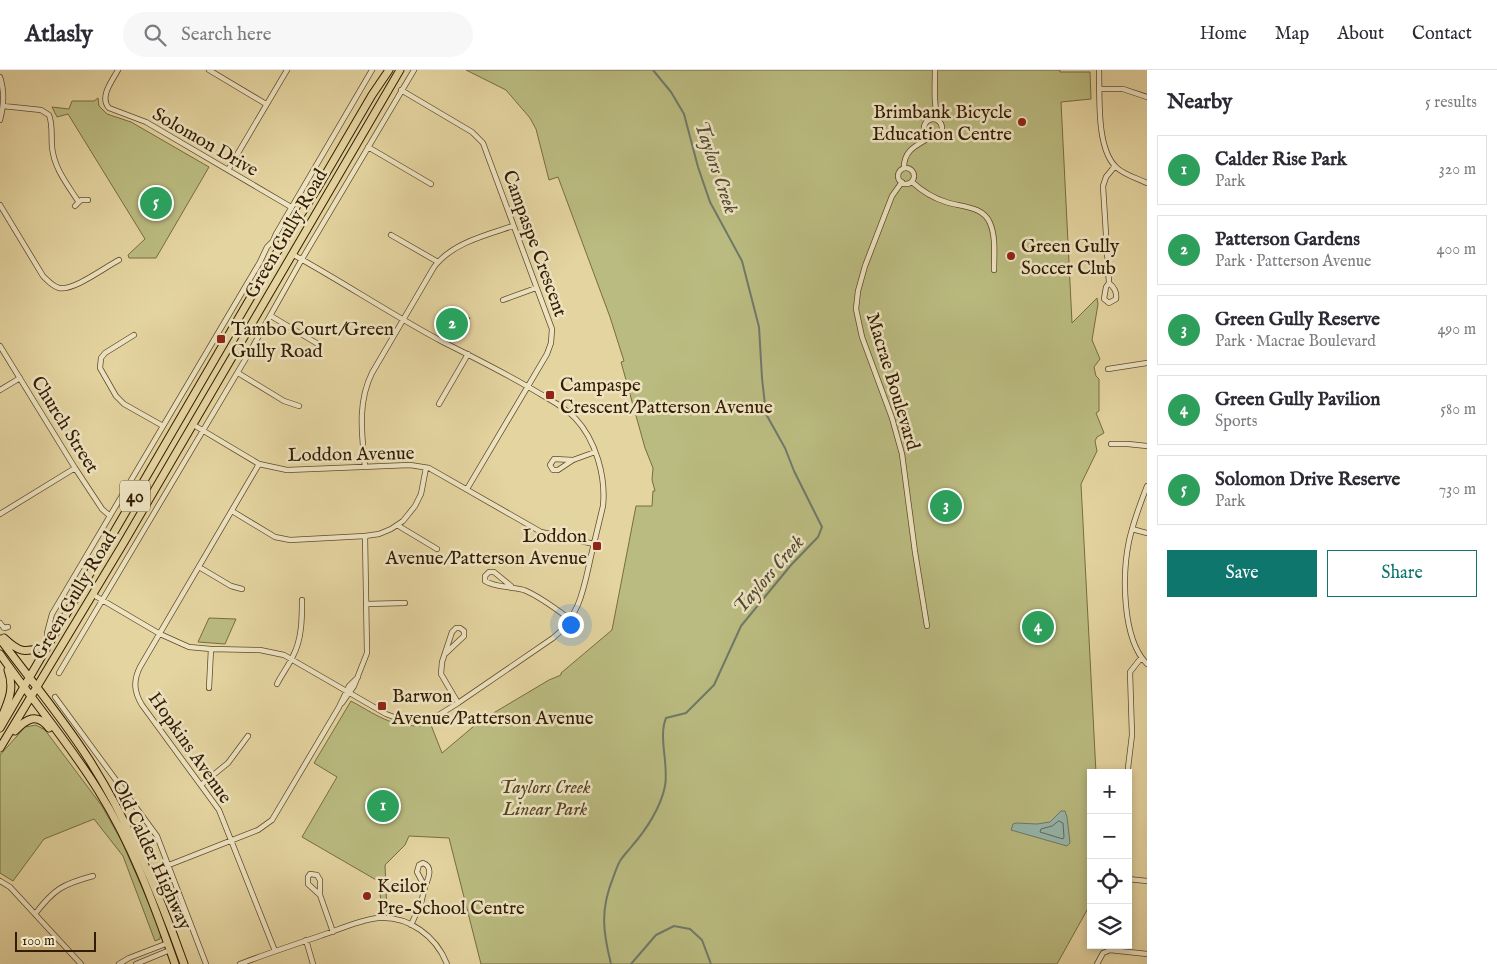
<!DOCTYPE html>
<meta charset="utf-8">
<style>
body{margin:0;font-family:"IM FELL English",serif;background:#f7f7f7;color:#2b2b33}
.controls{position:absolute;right:15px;bottom:15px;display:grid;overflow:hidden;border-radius:0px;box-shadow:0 2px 8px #0003}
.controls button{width:45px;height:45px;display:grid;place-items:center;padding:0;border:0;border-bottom:1px solid #e1e1e2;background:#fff;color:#2b2b33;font:25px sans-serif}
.scale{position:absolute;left:15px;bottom:12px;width:81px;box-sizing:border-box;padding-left:5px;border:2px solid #341c03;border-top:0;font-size:14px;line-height:18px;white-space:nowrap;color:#341c03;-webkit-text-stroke:4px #ede3c1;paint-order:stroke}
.you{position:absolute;left:570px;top:554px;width:18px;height:18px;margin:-12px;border:4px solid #fff;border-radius:50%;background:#1a73e8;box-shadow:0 0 0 8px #1a73e833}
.badge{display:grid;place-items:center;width:32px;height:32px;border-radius:50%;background:#0f766e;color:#fff;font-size:16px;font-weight:700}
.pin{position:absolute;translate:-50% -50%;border:2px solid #fff;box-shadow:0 1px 5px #0006}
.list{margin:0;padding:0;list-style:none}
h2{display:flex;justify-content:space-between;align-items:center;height:65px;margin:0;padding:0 20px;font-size:21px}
h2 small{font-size:16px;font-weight:400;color:#7c7c81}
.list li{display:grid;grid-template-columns:32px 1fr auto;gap:15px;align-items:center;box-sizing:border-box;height:70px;margin:0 10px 10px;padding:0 10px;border:1px solid #e1e1e2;border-radius:0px}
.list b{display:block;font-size:19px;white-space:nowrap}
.list p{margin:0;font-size:16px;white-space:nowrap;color:#7c7c81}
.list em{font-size:16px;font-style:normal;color:#7c7c81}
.actions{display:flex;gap:10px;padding:15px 20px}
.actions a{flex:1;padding:11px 0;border:1px solid #0f766e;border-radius:0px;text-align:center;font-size:18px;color:#0f766e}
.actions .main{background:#0f766e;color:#fff}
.icon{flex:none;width:28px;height:28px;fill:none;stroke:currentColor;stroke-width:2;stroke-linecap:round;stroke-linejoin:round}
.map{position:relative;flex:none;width:1147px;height:894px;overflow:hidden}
header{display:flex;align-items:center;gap:30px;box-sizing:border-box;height:70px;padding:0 25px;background:#fff;border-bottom:1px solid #e1e1e2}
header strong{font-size:24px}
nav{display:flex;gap:28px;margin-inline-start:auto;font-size:18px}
.search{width:350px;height:45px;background:#f7f7f7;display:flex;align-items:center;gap:12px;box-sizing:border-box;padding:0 18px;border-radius:28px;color:#7c7c81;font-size:19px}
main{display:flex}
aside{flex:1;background:#fff}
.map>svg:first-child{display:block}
.green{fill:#babb80;stroke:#776c42}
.water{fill:#97b7ad;stroke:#6f7969}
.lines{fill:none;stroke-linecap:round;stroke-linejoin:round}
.shore{stroke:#666a58;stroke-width:1}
.stream{stroke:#6f7969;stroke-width:2}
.street-casing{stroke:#604a2a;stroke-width:6}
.primary-casing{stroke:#341c03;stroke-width:9}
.street{stroke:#ede3c1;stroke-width:4.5}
.primary{stroke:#e4d4a0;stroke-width:7}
.poi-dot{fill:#8f2418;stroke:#ede3c1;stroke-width:2}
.labels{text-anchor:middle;stroke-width:5;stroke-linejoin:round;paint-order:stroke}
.shield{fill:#ede3c1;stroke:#6c583c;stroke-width:1}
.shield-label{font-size:18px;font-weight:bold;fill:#341c03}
.poi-label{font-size:19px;fill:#341c03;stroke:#ede3c1;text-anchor:start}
.street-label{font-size:19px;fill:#341c03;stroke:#ede3c1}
.park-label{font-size:19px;font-style:italic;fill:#564422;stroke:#ede3c1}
.water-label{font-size:20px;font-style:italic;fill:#524a36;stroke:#ede3c1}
</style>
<header>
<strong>Atlasly</strong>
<div class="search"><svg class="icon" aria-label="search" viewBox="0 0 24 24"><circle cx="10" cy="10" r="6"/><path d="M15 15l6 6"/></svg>Search here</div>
<nav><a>Home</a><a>Map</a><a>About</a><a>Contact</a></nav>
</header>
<main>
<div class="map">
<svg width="1147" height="894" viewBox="0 0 1147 894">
<rect width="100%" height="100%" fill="#e4d4a0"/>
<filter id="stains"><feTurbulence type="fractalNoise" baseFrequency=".004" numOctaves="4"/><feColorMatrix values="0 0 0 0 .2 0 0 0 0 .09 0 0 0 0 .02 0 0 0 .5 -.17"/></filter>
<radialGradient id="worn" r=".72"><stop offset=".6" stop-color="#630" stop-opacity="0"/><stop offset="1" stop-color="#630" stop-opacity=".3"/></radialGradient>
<path class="green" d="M466,0H1060V2H1090L1091,29L1061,32L1072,253L1097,228L1098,234L1092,270L1100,289L1094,297L1096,306L1099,309V341L1096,343L1104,363L1097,367L1095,371L1097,381L1081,414L1096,703H1091V833L1057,894H481L449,768L409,766L405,775L385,795L387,843H383L378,811L302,767L337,707L314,693L351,631C382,648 394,659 431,655L442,683L480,651L549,610L561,605V603L612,560L636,436H652L653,421H655L652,410L653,398L645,378L621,292L624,291L610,247L558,107L549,110L536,59L530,48L506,20Z
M98,28L99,36L107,44L131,52L209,97L156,188H129L128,185L145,169L68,44L57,47L52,37L69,39L72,31H94Z
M451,237L470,248L455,272L435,260Z
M209,548L236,549L225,574L198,572Z
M36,655L45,660L102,736L122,772L161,861L160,869L155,871L123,786L94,749L44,769L13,811L0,803V685L25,657Z"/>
<path class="water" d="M1061,741H1065L1067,747L1070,773L1067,776L1011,760L1013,754L1016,753L1037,754L1050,752Z"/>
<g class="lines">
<path class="shore" d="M1059,751L1063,753L1064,767L1063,769L1040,762L1041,759L1052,756Z"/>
<path class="stream" d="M611,894C603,862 600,840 613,808C615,803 617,796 620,791C623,786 628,781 632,776C646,760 661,737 665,716C669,695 658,667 666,648L686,643L714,615L741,556L791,495L818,467L822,457L794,401L785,378L766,344L762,308L759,257L742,191L710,132L698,97L684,44L671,22L653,0
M631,894L656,865L674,856L690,859L702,870L711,894"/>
<g class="street-casing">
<path id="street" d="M118,0C112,11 99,27 109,38L146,52L291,137
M209,0L266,34
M935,0C935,16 933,35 939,51
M1099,0C1100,26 1096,78 1116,97C1124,105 1137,108 1147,113
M0,7C5,22 4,35 0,50
M1100,19H1123L1147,27
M401,20L472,62L483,73L552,259L551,273L547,284L467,419
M3,36L41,40L49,45C53,55 51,66 52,77C54,98 67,114 78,131
M924 58a9 9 0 1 1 18 0a9 9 0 1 1-18 0Z
M368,77L431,114
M904,97C904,79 918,75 932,66
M898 106a8 8 0 1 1 16 0a8 8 0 1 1-16 0Z
M228,100L287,0
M902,112L892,126L865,196L858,221L856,239L862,267L892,348L902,384L915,482L927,556
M912,112C922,121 933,128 946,132C961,137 983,136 990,153C996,167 994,185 994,200
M0,135L43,206C48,211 52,216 59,218C74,221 105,197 119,190
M75,136L81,130H88
M391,165L438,192
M280,177L273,171L276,164L372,0
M1109,213C1114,217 1117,223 1116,229L1109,233L1104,229L1106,217L1109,213L1103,116L1106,107L1115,96
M503,230L536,218
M271,246L318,274
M134,265L105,283L101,288L100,298L116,326L124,334L163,356
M0,276L75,398L102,439L110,446
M1108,299L1147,293
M238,303L284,331L299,336
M0,320L20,308
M439,334L468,284
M192,354L259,394L287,400L410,395L429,398L541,462L594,474
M1111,374H1128L1147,376
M573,390L554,389L550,395L553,400H558L573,390L595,382
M259,394L140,597C133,611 134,622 142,635L219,740L275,881
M365,397C362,365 357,333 372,303L434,197C452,173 486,165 513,156
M1147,416C1140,434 1133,453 1129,471C1122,505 1122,569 1147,594
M232,441L275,467L290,470L365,466L379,464L391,459L403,451L415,436L421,424L426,398
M0,444L75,398
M397,455L437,479
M1132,459L1147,463
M199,497L231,516L242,519
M511,516L494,502H489L485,506V511C496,518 511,516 524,520C541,527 556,539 571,550
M92,524L160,564L189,577L211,579L260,580L284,585L386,644L399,649L410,651L434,648L458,633L553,568C580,547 584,517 591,486C595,469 599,453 603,436C606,407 596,370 575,348C565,337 550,330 537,322C507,304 475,288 443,272C392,245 343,212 292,184
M366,534L405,533
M0,553L4,558L8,557
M49,573L47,563L52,544L260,192L267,177L273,171
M446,583L464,566V561L460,558H456L452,562L442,592L441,604L458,633
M59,603L252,278L302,189L414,0
M277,614C282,604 289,595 293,586C302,569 302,548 302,530
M209,618L211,579
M55,627L157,766L206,894
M342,633L354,616L367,583L365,466
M1128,698L1132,665L1130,602L1141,588
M201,715L228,693L248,666
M423,793C434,797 428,809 425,817L417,802L419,795Z
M169,795L258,760L272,750L339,637L349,616L358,607
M310,804L317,805L320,810V825L308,814V807Z
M1128,809L1147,811
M0,811L10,817L81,894
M320,825L333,862
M35,844C54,819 63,814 93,806
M411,855L421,833L425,817
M306,870L313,894
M119,894L129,888L168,873
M136,894L170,880
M240,894C266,884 293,875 320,866C338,860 359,850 378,848C409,846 436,866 447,894
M1097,894L1103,883L1110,880L1147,884"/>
</g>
<g class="primary-casing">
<path id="primary" d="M4,568C21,584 24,582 46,577
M0,569C29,608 61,646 88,688C129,752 159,823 184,894
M0,584C32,630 69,673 98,720C132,774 154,834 175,894
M1,649C8,632 15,619 8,600
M0,658L280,177L317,119L372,25L389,0
M15,661C26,649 37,642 49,658
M0,678L123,474L400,0"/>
</g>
<use href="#street" class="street"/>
<use href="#primary" class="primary"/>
</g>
<g class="poi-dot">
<circle cx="1022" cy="52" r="5"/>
<circle cx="1011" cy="186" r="5"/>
<rect x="216" y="264" width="10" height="10" rx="2.5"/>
<rect x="545" y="320" width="10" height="10" rx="2.5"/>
<rect x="592" y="471" width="10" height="10" rx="2.5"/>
<rect x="377" y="631" width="10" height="10" rx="2.5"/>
<circle cx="367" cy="826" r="5"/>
</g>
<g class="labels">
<rect class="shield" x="120" y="410.5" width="30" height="31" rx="4"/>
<g class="shield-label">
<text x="135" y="432">40</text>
</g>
<g class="poi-label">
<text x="1012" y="48" text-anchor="end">Brimbank Bicycle<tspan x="1012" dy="22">Education Centre</tspan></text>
<text x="1021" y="182">Green Gully<tspan x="1021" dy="22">Soccer Club</tspan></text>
<text x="231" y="265">Tambo Court/Green<tspan x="231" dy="22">Gully Road</tspan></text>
<text x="560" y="321">Campaspe<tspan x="560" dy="22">Crescent/Patterson Avenue</tspan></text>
<text x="587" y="472" text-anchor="end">Loddon<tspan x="587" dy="22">Avenue/Patterson Avenue</tspan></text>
<text x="392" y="632">Barwon<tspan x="392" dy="22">Avenue/Patterson Avenue</tspan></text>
<text x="377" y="822">Keilor<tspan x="377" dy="22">Pre-School Centre</tspan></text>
</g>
<g class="street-label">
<text transform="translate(206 71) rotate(30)" y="7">Solomon Drive</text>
<text transform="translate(285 163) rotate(-60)" y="7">Green Gully Road</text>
<text transform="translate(536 173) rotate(70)" y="7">Campaspe Crescent</text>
<text transform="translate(894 311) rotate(73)" y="7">Macrae Boulevard</text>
<text transform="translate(66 354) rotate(58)" y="7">Church Street</text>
<text transform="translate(351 383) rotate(-1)" y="7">Loddon Avenue</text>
<text transform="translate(73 525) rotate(-59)" y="7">Green Gully Road</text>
<text transform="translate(191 677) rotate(55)" y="7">Hopkins Avenue</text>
<text transform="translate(153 784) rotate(65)" y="7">Old Calder Highway</text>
</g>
<g class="park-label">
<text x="545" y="723">Taylors Creek<tspan x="545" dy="22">Linear Park</tspan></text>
</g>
<g class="water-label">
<text transform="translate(717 97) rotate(71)" y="7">Taylors Creek</text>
<text transform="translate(768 504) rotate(-49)" y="7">Taylors Creek</text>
</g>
</g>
<rect width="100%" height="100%" filter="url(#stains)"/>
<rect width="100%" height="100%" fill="url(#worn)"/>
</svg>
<div class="controls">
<button>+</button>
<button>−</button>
<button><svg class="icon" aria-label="locate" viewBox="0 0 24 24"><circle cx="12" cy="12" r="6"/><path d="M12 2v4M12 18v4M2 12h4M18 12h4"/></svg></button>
<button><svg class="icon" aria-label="layers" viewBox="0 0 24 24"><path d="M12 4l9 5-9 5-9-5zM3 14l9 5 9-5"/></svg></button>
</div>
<div class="scale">100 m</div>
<div class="you"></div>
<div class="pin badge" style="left:383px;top:736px;background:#2e9e5b">1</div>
<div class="pin badge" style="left:452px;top:254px;background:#2e9e5b">2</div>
<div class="pin badge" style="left:946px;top:436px;background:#2e9e5b">3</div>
<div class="pin badge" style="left:1038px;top:557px;background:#2e9e5b">4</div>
<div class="pin badge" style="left:156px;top:133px;background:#2e9e5b">5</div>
</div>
<aside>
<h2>Nearby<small>5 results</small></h2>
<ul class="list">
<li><span class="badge" style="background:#2e9e5b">1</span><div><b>Calder Rise Park</b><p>Park</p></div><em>320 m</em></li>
<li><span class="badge" style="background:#2e9e5b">2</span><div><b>Patterson Gardens</b><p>Park · Patterson Avenue</p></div><em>400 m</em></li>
<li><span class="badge" style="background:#2e9e5b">3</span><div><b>Green Gully Reserve</b><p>Park · Macrae Boulevard</p></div><em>490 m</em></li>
<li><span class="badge" style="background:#2e9e5b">4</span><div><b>Green Gully Pavilion</b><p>Sports</p></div><em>580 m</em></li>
<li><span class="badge" style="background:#2e9e5b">5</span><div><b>Solomon Drive Reserve</b><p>Park</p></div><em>730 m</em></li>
</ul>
<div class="actions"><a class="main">Save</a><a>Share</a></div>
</aside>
</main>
